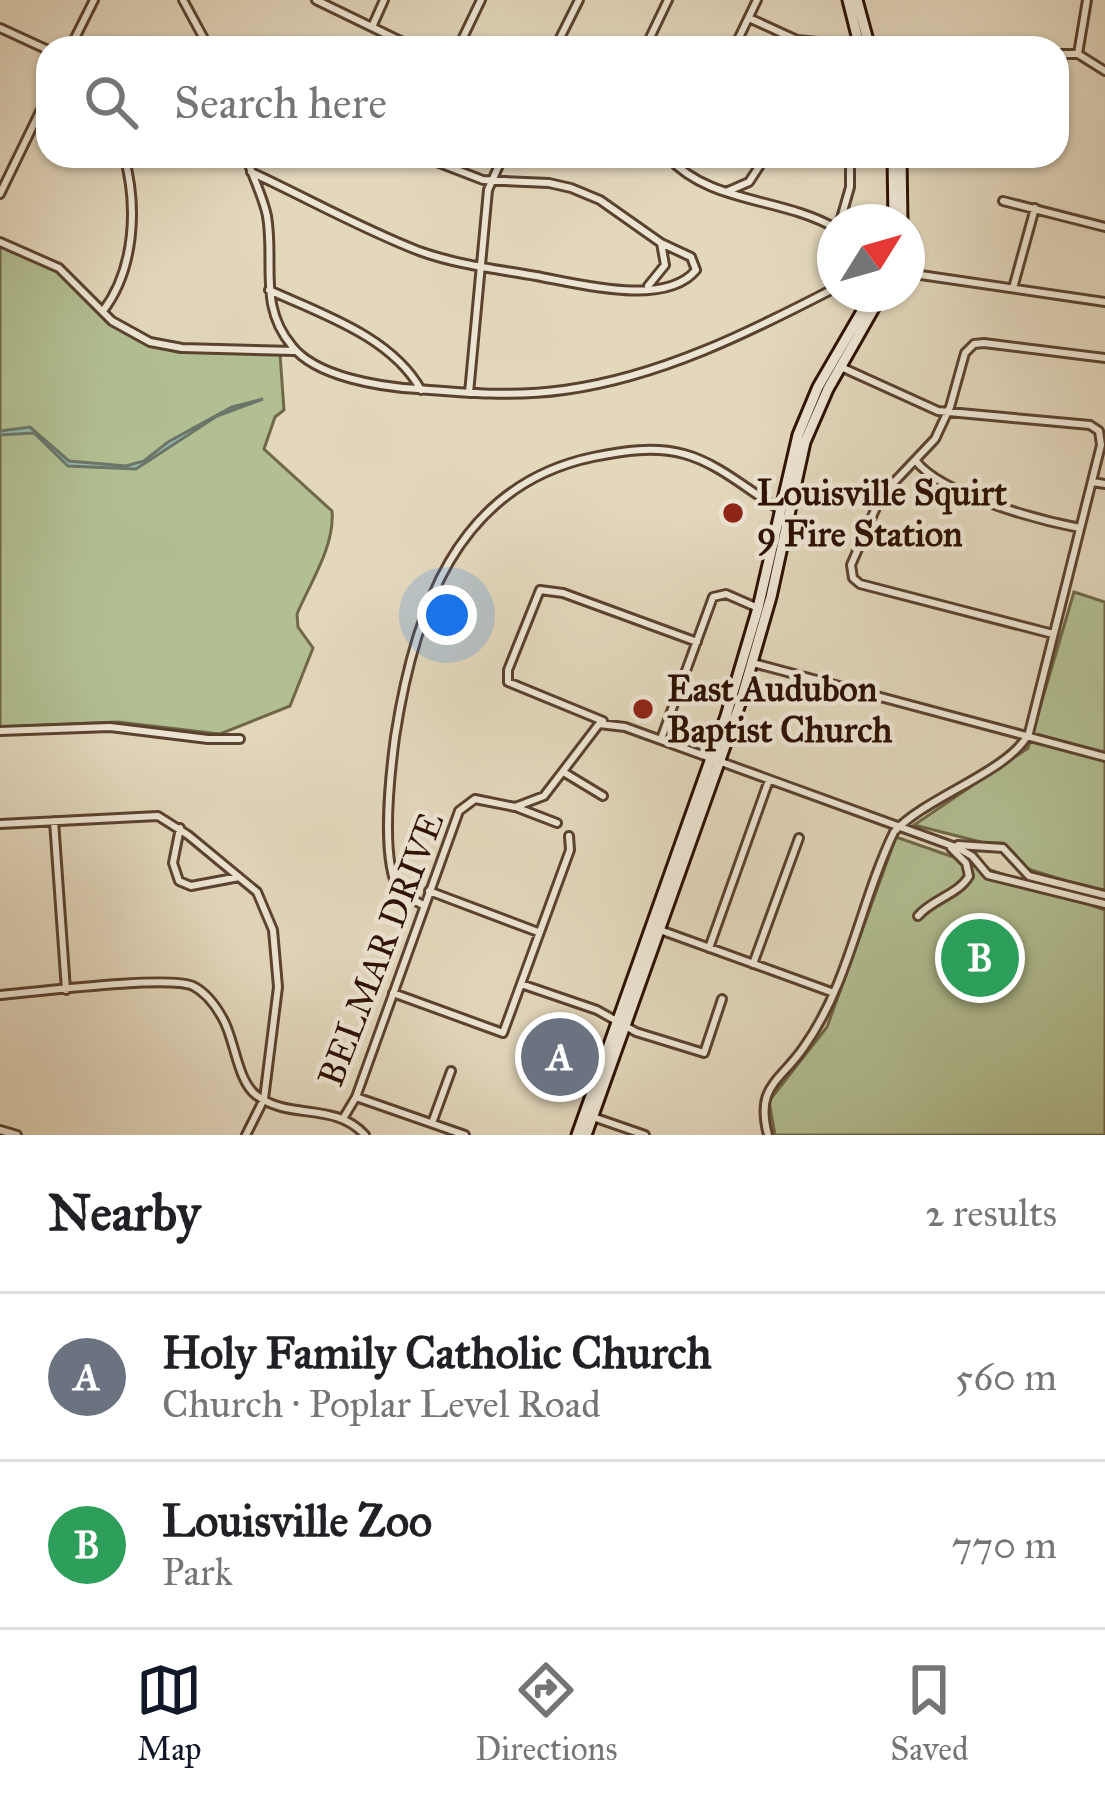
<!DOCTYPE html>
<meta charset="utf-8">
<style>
body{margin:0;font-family:"IM FELL Great Primer",serif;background:#f2f2f2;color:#202124}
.compass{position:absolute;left:817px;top:204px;width:108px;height:108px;border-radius:50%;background:#fff;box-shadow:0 3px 9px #0004;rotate:53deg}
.you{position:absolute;left:447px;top:615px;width:42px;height:42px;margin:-30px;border:9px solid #fff;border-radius:50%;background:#1a73e8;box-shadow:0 0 0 18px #1a73e833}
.badge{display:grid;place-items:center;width:78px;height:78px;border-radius:50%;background:#111827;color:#fff;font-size:39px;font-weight:700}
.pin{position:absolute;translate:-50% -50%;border:6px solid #fff;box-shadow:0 3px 12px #0006}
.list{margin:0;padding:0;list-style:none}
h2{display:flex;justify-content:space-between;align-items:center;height:156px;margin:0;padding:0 48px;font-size:51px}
h2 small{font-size:39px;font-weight:400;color:#757577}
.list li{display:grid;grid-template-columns:78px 1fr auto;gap:36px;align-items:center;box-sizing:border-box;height:168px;padding:0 48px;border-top:3px solid #e0e0e0}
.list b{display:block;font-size:45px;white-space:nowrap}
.list p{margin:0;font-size:39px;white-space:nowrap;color:#757577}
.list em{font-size:39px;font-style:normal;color:#757577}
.icon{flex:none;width:66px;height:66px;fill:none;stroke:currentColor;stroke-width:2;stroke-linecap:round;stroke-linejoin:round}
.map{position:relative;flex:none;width:1105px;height:1135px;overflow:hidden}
.search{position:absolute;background:#fff;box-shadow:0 3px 9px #0004;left:36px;right:36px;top:36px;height:132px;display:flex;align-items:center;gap:30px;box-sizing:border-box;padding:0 42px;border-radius:36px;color:#757577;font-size:45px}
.sheet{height:492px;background:#fff}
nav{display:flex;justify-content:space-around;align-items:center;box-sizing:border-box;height:168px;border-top:3px solid #e0e0e0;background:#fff;font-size:33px;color:#757577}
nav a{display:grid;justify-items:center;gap:6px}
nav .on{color:#111827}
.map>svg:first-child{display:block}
.green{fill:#b2bf92;stroke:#706849;stroke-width:3}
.water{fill:#95baaf;stroke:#6b7669;stroke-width:3}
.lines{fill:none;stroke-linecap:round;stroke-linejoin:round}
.street-casing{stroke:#5a422f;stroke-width:12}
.secondary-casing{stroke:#2d1100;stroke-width:15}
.street{stroke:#ede5d3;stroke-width:6}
.secondary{stroke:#ede5d3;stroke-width:9}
.poi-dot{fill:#8f2418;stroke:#ede5d3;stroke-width:4.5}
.labels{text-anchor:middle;stroke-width:9;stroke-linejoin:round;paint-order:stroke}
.poi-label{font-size:36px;font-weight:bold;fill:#2d1100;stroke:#ede5d3;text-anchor:start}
.street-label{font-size:36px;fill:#2d1100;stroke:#ede5d3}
</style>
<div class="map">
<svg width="1105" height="1135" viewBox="0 0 1105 1135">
<rect width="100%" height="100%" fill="#e3d7bc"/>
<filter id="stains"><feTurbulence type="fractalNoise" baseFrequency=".00167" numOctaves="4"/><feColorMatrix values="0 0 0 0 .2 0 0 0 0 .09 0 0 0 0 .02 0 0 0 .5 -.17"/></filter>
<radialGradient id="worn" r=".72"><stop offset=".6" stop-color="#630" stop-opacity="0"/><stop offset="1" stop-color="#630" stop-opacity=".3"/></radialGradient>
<path class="green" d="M0,246L55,269L110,323L152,345L177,352L280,354L284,410L275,417L264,449L332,511C335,546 310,583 297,614L298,627L313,648L290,706L220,734L118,722L0,727Z
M1074,592L1105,602V893L1028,869L1003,843H985L914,825L1028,748Z
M896,837L1105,910V1135H775L769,1101L827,1027Z"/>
<path class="water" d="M263,399L217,416L136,469L68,466L34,433L0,435V431L30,427L69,461L126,466L144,461L168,442L232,407Z"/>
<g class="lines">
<g class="street-casing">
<path id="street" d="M183,0L209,48
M316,0L415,48
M749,18L797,40L860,46
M372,27L384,0
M0,28L48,50
M70,48L94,0
M458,48L481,0
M555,48L579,0
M645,48L668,0
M734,48L757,0
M885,48H898
M1057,54H1078L1105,71
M1078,54L1087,0
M246,156C252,176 263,196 267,216C275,263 258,306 292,346C316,377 381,387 418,389C466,393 515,397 564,390C660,377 750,332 835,288
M667,156C709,204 782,197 835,228
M251,172C307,198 362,229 419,251C458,265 496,269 536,276C576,283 665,308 696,270L691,257L661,243L600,200L571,188L549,183L483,180L421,156
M726,192L749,182L766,156
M0,194L48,95
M1003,201L1105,227
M840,222L850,187V156
M0,242L59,268L112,321L150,342L182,348L295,351
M907,273L1105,302
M648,286L665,265L661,243
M1013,288L1035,208
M269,290C322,314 392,337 421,390
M103,311C135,269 138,206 124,156
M469,393L488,190L503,156
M916,461C941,494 1038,520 1080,528
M1093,482L1105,484
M1053,634L860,584L853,578L851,565L881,496L935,439L950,407L965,353L974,344L984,343L1105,358
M753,663L1105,757
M603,721L508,682V670L540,590L563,593L697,642
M0,731L110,727L208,739H240
M661,739L713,597L726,594L758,608
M565,773L603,796
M518,808L557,823
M54,821L66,990
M0,824L158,816L188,835L257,892L273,930L278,987L264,1099L246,1135
M180,828L173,863L179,881L191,886L239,877
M958,845L1003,848L1029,876L1105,895
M429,891L538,932
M423,905L399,892C380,858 390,775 395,737C414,614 455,486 593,457C623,451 654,446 684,454C718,463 749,491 779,509
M918,916C932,899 958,895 969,876L966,863L951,848
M660,930L834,993
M709,948L769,780
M753,964L799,838
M521,984L597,1010L636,1032L704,1053L722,999
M393,993L503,1033L570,850L569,836
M0,995C35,992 168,975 193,986C207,993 216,1006 223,1019C235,1040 237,1080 256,1095C290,1121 334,1101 365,1135
M356,1097L465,1135
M344,1117L356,1097L459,811L475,799L515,807L544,796L599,724L625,727L958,848L972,856L988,875L1105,904
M593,1117L645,1135
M432,1123L451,1071
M0,1130L17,1135
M768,1135C755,1086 780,1082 804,1047C850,982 860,902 894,832C927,796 1009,772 1029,733L1101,445L1099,431L1090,425L938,411L841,367"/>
</g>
<g class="secondary-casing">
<path id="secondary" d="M848,0L860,48
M857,0L870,48
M893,156L894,222
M901,156L902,222
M577,1135L726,716L758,608L798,435L818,387L872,294
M586,1135L740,704L771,597L805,442L828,389L882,294"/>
</g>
<use href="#street" class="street"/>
<use href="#secondary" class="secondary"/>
</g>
<g class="poi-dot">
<circle cx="733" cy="513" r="12"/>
<circle cx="643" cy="709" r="12"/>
</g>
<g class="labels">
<g class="poi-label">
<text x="757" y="505">Louisville Squirt<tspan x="757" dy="41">9 Fire Station</tspan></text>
<text x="667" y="701">East Audubon<tspan x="667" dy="41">Baptist Church</tspan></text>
</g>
<g class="street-label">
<text transform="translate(380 949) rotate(-69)" y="13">BELMAR DRIVE</text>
</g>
</g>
<rect width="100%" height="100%" filter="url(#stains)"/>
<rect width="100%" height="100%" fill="url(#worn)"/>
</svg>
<svg class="compass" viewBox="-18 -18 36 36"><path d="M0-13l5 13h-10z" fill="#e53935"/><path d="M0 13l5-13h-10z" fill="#757577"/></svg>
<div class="you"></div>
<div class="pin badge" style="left:560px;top:1057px;background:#6b7280">A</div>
<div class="pin badge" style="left:980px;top:958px;background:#2e9e5b">B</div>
<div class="search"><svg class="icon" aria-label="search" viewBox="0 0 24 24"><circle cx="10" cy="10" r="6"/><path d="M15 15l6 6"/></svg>Search here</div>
</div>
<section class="sheet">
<h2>Nearby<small>2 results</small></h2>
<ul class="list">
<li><span class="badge" style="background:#6b7280">A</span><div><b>Holy Family Catholic Church</b><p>Church · Poplar Level Road</p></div><em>560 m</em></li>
<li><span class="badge" style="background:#2e9e5b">B</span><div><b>Louisville Zoo</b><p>Park</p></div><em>770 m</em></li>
</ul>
</section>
<nav>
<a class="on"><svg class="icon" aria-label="map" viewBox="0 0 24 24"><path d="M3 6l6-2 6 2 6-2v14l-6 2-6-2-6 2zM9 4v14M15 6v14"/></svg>Map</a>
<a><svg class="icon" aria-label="directions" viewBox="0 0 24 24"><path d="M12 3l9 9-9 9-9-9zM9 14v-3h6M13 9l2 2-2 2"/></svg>Directions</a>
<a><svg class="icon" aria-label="saved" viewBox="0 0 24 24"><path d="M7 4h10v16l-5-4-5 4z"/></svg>Saved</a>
</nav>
